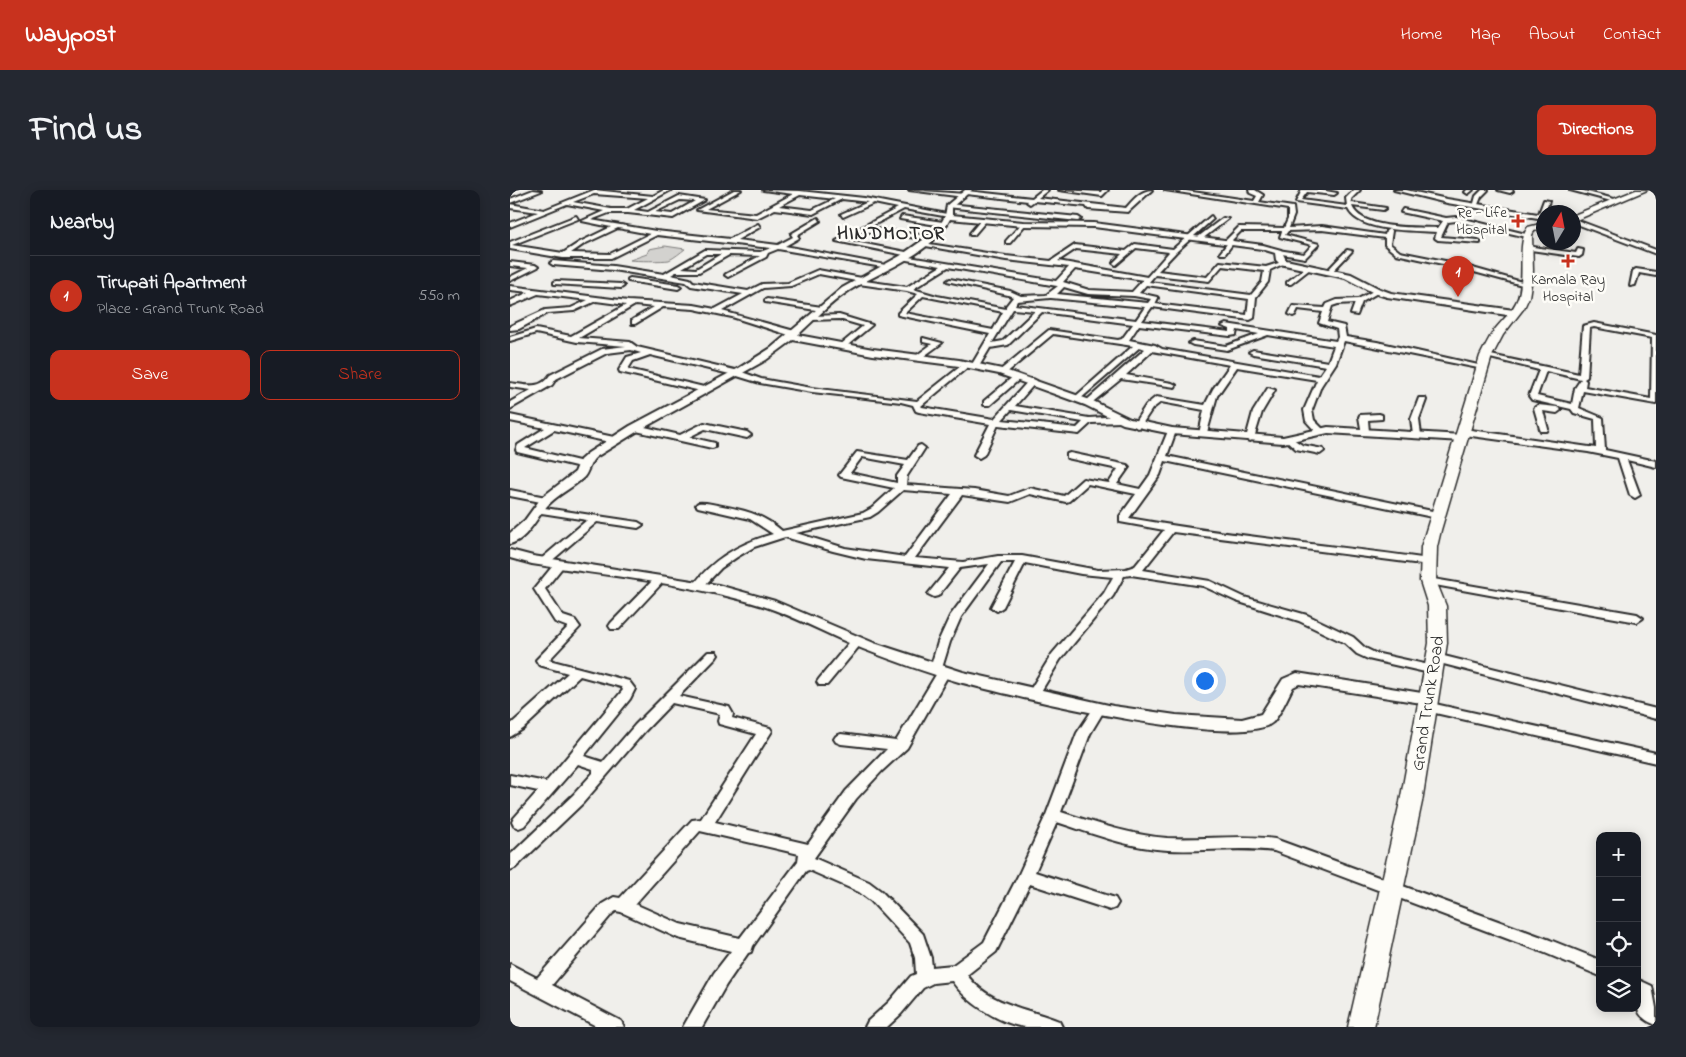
<!DOCTYPE html>
<meta charset="utf-8">
<style>
body{margin:0;font-family:"Indie Flower",sans-serif;background:#242831;color:#f1f3f6}
.controls{position:absolute;right:15px;bottom:15px;display:grid;overflow:hidden;border-radius:10px;box-shadow:0 2px 12px #0003}
.controls button{width:45px;height:45px;display:grid;place-items:center;padding:0;border:0;border-bottom:1px solid #363941;background:#171b24;color:#f1f3f6;font:25px sans-serif}
.compass{position:absolute;left:1026px;top:15px;width:45px;height:45px;border-radius:50%;background:#171b24;box-shadow:0 2px 12px #0003;rotate:10deg}
.you{position:absolute;left:694px;top:490px;width:18px;height:18px;margin:-12px;border:4px solid #fff;border-radius:50%;background:#1a73e8;box-shadow:0 0 0 8px #1a73e833}
.badge{display:grid;place-items:center;width:32px;height:32px;border-radius:50%;background:#c8321e;color:#fff;font-size:16px;font-weight:700}
.pin{position:absolute;translate:-50% -41px;filter:drop-shadow(0 1px 2px #0008)}
.pin::after{content:'';position:absolute;top:26px;width:18px;height:15px;background:inherit;clip-path:polygon(0 0,100% 0,50% 100%)}
.list{margin:0;padding:0;list-style:none}
h2{display:flex;justify-content:space-between;align-items:center;height:65px;margin:0;padding:0 20px;font-size:21px}
h2 small{font-size:16px;font-weight:400;color:#9ea1a6}
.list li{display:grid;grid-template-columns:32px 1fr auto;gap:15px;align-items:center;box-sizing:border-box;height:80px;padding:0 20px;border-top:1px solid #363941}
.list b{display:block;font-size:19px;white-space:nowrap}
.list p{margin:0;font-size:16px;white-space:nowrap;color:#9ea1a6}
.list em{font-size:16px;font-style:normal;color:#9ea1a6}
.actions{display:flex;gap:10px;padding:15px 20px}
.actions a{flex:1;padding:11px 0;border:1px solid #c8321e;border-radius:10px;text-align:center;font-size:18px;color:#c8321e}
.actions .main{background:#c8321e;color:#fff}
.icon{flex:none;width:28px;height:28px;fill:none;stroke:currentColor;stroke-width:2;stroke-linecap:round;stroke-linejoin:round}
.map{position:relative;flex:none;width:1146px;height:837px;overflow:hidden;border-radius:10px}
header{display:flex;align-items:center;gap:30px;box-sizing:border-box;height:70px;padding:0 25px;background:#c8321e;color:#fff}
header strong{font-size:24px}
nav{display:flex;gap:28px;margin-inline-start:auto;font-size:18px}
.intro{display:flex;align-items:center;justify-content:space-between;box-sizing:border-box;height:120px;padding:0 30px}
h1{margin:0;font-size:35px}
.button{padding:12px 22px;border-radius:10px;background:#c8321e;color:#fff;font-size:18px;font-weight:700}
main{display:flex;gap:30px;padding:0 30px}
aside{flex:1;background:#171b24;border-radius:10px;box-shadow:0 2px 12px #0003}
.map>svg:first-child{display:block}
.green{fill:#d3d2cf;stroke:#7f7e7d}
.lines{fill:none;stroke-linecap:round;stroke-linejoin:round}
.minor-casing{stroke:#2b2b2b;stroke-width:4}
.tertiary-casing{stroke:#2b2b2b;stroke-width:4}
.primary-casing{stroke:#2b2b2b;stroke-width:3}
.minor{fill:#fdfcf7;fill-rule:evenodd}
.tertiary{fill:#fdfcf7;fill-rule:evenodd}
.primary{fill:#fdfcf7;fill-rule:evenodd}
.poi-dot{fill:#c8321e;stroke:#fdfcf7;stroke-width:2}
.labels{text-anchor:middle;stroke-width:5;stroke-linejoin:round;paint-order:stroke}
.far-poi-label{font-size:15px;fill:#2b2b2b;stroke:#fdfcf7;text-anchor:end}
.street-label{font-size:18px;fill:#2b2b2b;stroke:#fdfcf7}
.far-district-label{font-size:19px;font-weight:bold;letter-spacing:1px;fill:#2b2b2b;stroke:#fdfcf7}
</style>
<header>
<strong>Waypost</strong>
<nav><a>Home</a><a>Map</a><a>About</a><a>Contact</a></nav>
</header>
<div class="intro"><h1>Find us</h1><a class="button">Directions</a></div>
<main>
<aside>
<h2>Nearby<small></small></h2>
<ul class="list">
<li><span class="badge">1</span><div><b>Tirupati Apartment</b><p>Place · Grand Trunk Road</p></div><em>550 m</em></li>
</ul>
<div class="actions"><a class="main">Save</a><a>Share</a></div>
</aside>
<div class="map">
<svg width="1146" height="837" viewBox="0 0 1146 837">
<rect width="100%" height="100%" fill="#f0efeb"/>
<filter id="ink" filterUnits="userSpaceOnUse"><feTurbulence type="fractalNoise" baseFrequency=".02" numOctaves="2"/><feDisplacementMap in="SourceGraphic" scale="10" xChannelSelector="R" yChannelSelector="G"/><feConvolveMatrix kernelMatrix="1 2 1 2 8 2 1 2 1" color-interpolation-filters="sRGB"/></filter>
<g filter="url(#ink)">
<path class="green" d="M155,56L175,59C171,62 164,68 159,70C153,71 126,71 120,70L137,64L139,59Z"/>
<g class="lines">
<g class="minor-casing">
<path id="minor" d="M23,0L31,1L0,13V9Z
M84,0L143,6L154,0H161L124,20L138,22L169,6L195,10L163,28L118,23H99L81,30L146,41L220,49L248,34L250,37L227,50L268,55L283,47L281,44L308,28L310,31L287,45L289,48L275,56L381,76L378,78L268,59L258,63L256,67L218,87L215,85L216,84L250,66L219,65L189,82H166L161,85L180,89L183,92L238,101L252,94L278,93L308,80L352,88L355,91L397,97L431,76L391,69V67L393,66L546,91L559,77L496,70L410,55L413,53L496,66L541,71L565,55L616,61L625,54L663,59L701,26L703,29L666,62L648,81L697,87L710,72L756,77L775,71V73L760,80L758,92L746,107L744,128L740,130L642,117L632,131L720,142V139L712,136L716,134L826,151L828,147L827,139L809,133L813,122L788,119L785,125L783,126L779,124L783,116L815,118L817,114L827,110L848,109L867,99L870,101L869,102L852,112L847,125L841,124L845,113L828,114L822,116L817,132L834,136L836,147L867,152L977,177L973,179L834,151L826,173L811,196L802,220L804,230L813,239V243H807L796,231L794,220L807,190L727,177L707,206L696,246H690L689,244L694,220L651,212L642,219L630,237L627,238L623,235L636,215L646,207L695,215L703,199L720,175L642,161L616,185L662,193L666,195L665,197L611,189L579,215L575,213L576,211L635,159L630,157L569,210L565,208L566,206L623,156L543,144L495,184L488,182L539,140L608,150L612,149L623,134L532,122L498,155L480,158L468,178H465L461,176L480,144L388,125V123L408,104L397,101L349,94L346,91L309,84L281,96L253,98L212,121L288,142V146H282L222,127L184,119L153,117L125,134H122V130L144,117L125,115L69,148L120,152L127,157L229,181L251,189L302,198L407,211L456,172H459V176L411,216L412,217L484,229L520,189H523L527,191L505,216L579,228L611,226L615,229L611,232L581,233L569,244L488,235L474,265L469,268L464,265L480,234L409,222L406,221L403,215L391,212L302,202L250,193L224,185L140,165L123,171L118,179L198,198V202H195L110,182L109,180L117,167L131,163L121,160L97,163L46,189L42,195L0,219V212L21,200L0,197V193C16,195 30,200 40,185L92,159L116,156L67,152L26,143L0,151V147L26,139L61,146L116,115L86,111L64,121L38,123L9,139L0,140V136L35,120L61,118L78,110L28,104L0,116V111L19,102L0,100V96L118,111L184,115L205,119L233,104L181,96L176,92L103,80L43,75L40,73L43,71L103,76L154,84L195,60L250,62L261,58L147,45L101,68H53L0,59V52L66,26L68,29L2,55L53,63L70,52L101,37L72,31L94,21L57,14L0,37V33L28,22L0,18V14L34,20ZM84,4L138,8L117,19H101L63,12ZM170,10L185,11L162,24L145,22ZM108,38L140,44L100,64L61,63L74,54ZM626,58L659,62L637,87L548,71L566,59L612,64L603,73L606,75ZM196,64H211L186,79L172,78ZM712,76L754,81L752,92L741,105L639,92L645,85L699,91ZM438,77L547,96H548L536,105L511,106L500,101L440,89L437,91L498,105L503,107L496,116V119L427,106L403,99ZM565,79L633,90L622,102L579,100L553,92ZM636,95L739,109L737,125L645,114L648,108L647,107L629,103ZM554,97L578,104L624,106L641,109L638,113L547,104ZM413,106L493,122L483,140L395,123ZM540,108H541L635,117L626,130L505,115L507,111ZM503,119L525,121L493,151L482,153ZM629,135L720,146L726,145L727,140L749,144L716,156L683,151L679,153L683,155L717,160L758,145L824,156L818,172L743,160L739,162L743,164L816,176L809,186L652,159L645,155L619,150ZM501,220L573,232L567,238L492,230Z
M224,0H231L196,19L246,24L283,4L253,0L290,1L354,8L442,25L439,27L394,19L358,38L424,47L425,48L422,50L353,41L335,50L401,63L402,64L399,66L326,51L388,18L364,13L333,27L331,24L358,12L332,9L303,24L265,19L247,28L187,20ZM290,5L325,9L302,20L269,16Z
M399,0L455,4L457,1L522,8L532,0H538L528,8L616,18C623,10 631,0 642,0L618,22L578,19L576,16L524,11L520,14L517,12L518,11L456,4L454,7Z
M549,0L591,2L592,0H598L592,6Z
M655,0H669L744,11L747,6L740,3L739,0H745L753,5L749,12L783,17L784,25L779,38L812,36L875,45L876,41L879,39L882,41L880,54L890,62L945,73L1019,94L1016,96L942,76L886,64L875,55V48L812,40L778,41L775,45L809,54L795,68L766,63V61L768,60L794,64L802,55L770,47L772,41H731L722,50L724,52L715,64H711L710,63L717,54L714,52L729,37L774,38L778,29V19Z
M792,0H810L827,3L824,5L797,2L791,10L837,16L836,8L844,0H850L841,9L842,13L876,18L873,20L842,16C851,40 906,37 928,38L933,31L891,22L893,19L936,28L946,27L1020,45L1017,47L946,31L938,32L931,47L968,50L970,51V53L928,50L925,48L927,42C904,40 849,43 838,19L786,12Z
M957,0H963L958,4L955,2Z
M972,0H978L971,7L967,17H963L966,6Z
M988,0H1002L1003,1L1000,3Z
M1060,0H1070L1108,10L1105,12Z
M1034,10L1039,11L1034,26L1031,28L1028,26Z
M439,14L568,27L571,29L568,31L437,17Z
M392,26L433,32L436,34L433,36L390,29Z
M713,28L718,29L692,49H688V47Z
M1064,29L1146,60V64L1064,33Z
M471,30L476,31L464,45H460V43Z
M513,32L515,35L500,53H496V51Z
M1016,56L1066,63L1068,59L1073,60L1072,65L1069,67L1014,59V57Z
M837,60L842,61L820,84H816V82Z
M0,72L25,75L28,77L0,91V87L18,78L0,76Z
M795,78L800,79L781,94H777V92Z
M1126,79L1146,82V86L1129,83L1125,95L1120,96L1123,81Z
M120,88L168,95L171,97L168,99L118,91V89Z
M46,91L111,94L114,96L111,98L44,94V92Z
M257,109L312,117L315,119L312,121L255,112V110Z
M329,125L362,135L333,159L329,157L330,155L353,136L329,129L302,130L298,128L302,126Z
M1084,133L1146,145V214L1073,201L1069,218L1093,228L1095,260L1146,271V277L1117,270L1130,305L1125,308L1120,305L1108,268L1078,262L954,245L950,242L954,239L1086,258L1085,229L1064,223L1061,219L1022,210L1019,206L1029,180L972,166L976,164L1069,184L1073,136ZM1084,137L1142,148L1141,209L1075,197L1076,191L1074,189L1077,187L1080,138ZM1036,181L1071,189L1065,198L1062,214L1027,206Z
M413,148L432,153L410,169H407V165L422,154L413,152Z
M505,185L512,187L480,215H474V211Z
M758,198L765,200L752,222L744,248L740,251L737,250L736,248L743,222Z
M909,208H915L916,210L909,229L911,245L907,248L903,245L901,229Z
M1028,215L1047,217L1051,220L1047,223L1033,221L1038,239L1037,241H1031L1030,239L1024,218Z
M869,224L872,225V229L858,230L859,242L858,244H852L849,227L850,225Z
M0,225L104,247L108,250L104,253L44,240L15,258L77,273L79,275L74,278L7,262L6,260L8,255L35,238L0,231Z
M194,233L237,242L241,245L237,248L195,239L179,247L205,253V257L202,258L126,241L122,238L126,235L170,245Z
M662,238L666,241L657,266L927,322L932,325L927,328L655,271L650,285L619,328C719,346 819,355 919,369L924,372L919,375L663,342L633,380L700,391L734,407L797,425L843,447L855,458L865,463L928,477L930,480L928,483L924,484L858,469L847,464L835,453L789,431L726,411L693,396L621,385L614,386L603,406L550,470L527,508H519L517,505L542,464L594,403L603,387L571,384L515,373L493,417L487,421L481,417L505,372H491L451,427L440,452L432,478L438,479L440,482L397,558L372,581L346,609L304,668L359,692L371,701L413,744L421,768L422,777L443,775L474,752L509,684L536,625L567,543L585,516H593L595,519L580,544L551,622C586,633 620,645 657,648C693,650 729,644 765,649L1040,750L1090,770V786L1035,763L764,661C729,656 693,662 658,660C619,658 583,644 547,632L525,682L605,708L608,713L605,718L600,720L520,694L486,762L457,785C479,815 517,818 549,831L552,837C540,837 528,837 516,837C491,835 456,812 442,791L423,793L413,798L391,824L377,837H355L358,831L379,812L401,786L406,784L405,768L400,753L361,711L349,702L299,680L296,681L243,756L241,762L238,763L216,795L192,837H173L204,783L221,761L168,748L111,722L106,721L102,724L42,795L111,831L114,837H88L0,791V774L27,788L92,714L104,707L110,708L182,630L191,629L246,544L209,534L208,531L210,524L162,513L135,541L73,613L5,678L0,680V665L63,605L83,583V579L68,574L14,636L9,638L4,636L2,632L4,628L28,601L0,595V585L36,592L113,500L111,497L70,486L13,539L0,547V535L58,483L29,475L26,470L58,437L45,432L24,399L46,372H54L55,374L35,399L53,426L65,430L70,437L39,470L119,491L125,499L120,509L74,566L93,572L125,535L198,462H206L208,465L206,468L169,506L219,517L223,524L222,528L260,538L262,541L205,632L298,654L336,601L377,559L331,554L326,552L324,549L326,546L331,544L386,551L427,483L422,482L420,479L428,452L440,426L479,374L450,378L428,406L424,407L418,404L439,378L356,369L323,361L275,347L244,357L227,367L211,378L192,398L188,399L183,396C202,369 231,353 263,344L240,329L188,317L186,315L188,313C194,312 201,314 207,315C231,319 253,324 272,341L353,323L362,318L384,298L331,287L329,285L347,262L398,270L408,256L411,255L415,258L397,286L396,295L464,300L499,306L520,298L554,306L573,289L599,293L608,279L557,268V264L560,263L617,275L619,277L607,294L630,299L640,285L658,241ZM352,267L395,275L387,286V293L340,283ZM578,294L626,304L610,326V332L654,340L625,376L616,379L588,380L512,366H488L453,372L405,368L452,305L500,312L520,304L556,312L559,311ZM393,300L442,304L395,367L335,358L286,343L360,327L368,322ZM190,641L289,664L288,671L230,748L170,734L125,714Z
M780,247L792,255L813,259L814,261L810,264L786,259L776,250Z
M0,300L36,307L41,310L36,313L0,306Z
M28,317L128,332L133,335L128,338L87,332L39,373L35,374L30,371L31,369L77,330L25,322L23,320Z
M149,387L153,388L154,390L153,392L109,439H101L99,436L101,433L145,388Z
M918,388L1127,424L1133,428L1127,432L914,393L913,391L914,389Z
M347,447L353,451L351,454L317,495H309L307,492L309,489L343,448Z
M926,464L1146,519V529L922,471L920,468Z
M916,512L1146,563V573L912,520L910,517L912,514Z
M1127,789L1142,796L1146,818V835C1121,825 1127,812 1127,789Z"/>
</g>
<g class="tertiary-casing">
<path id="tertiary" d="M455,0H462L442,17V25L513,32L584,33L753,55L771,60L776,70L841,84L870,99L881,103L1004,120L1008,123L1004,126L877,107L864,103L835,88L770,74L766,70L765,63L752,59L584,37L513,36L440,29C422,65 369,81 337,102C319,114 304,130 288,145L363,159L449,170L492,179L583,211L620,229L662,238L773,247L818,237L952,245L957,248L952,251L818,243L773,253L662,244L613,234L575,215L489,184L449,176L363,165L283,150L256,170L128,241L86,267C79,273 79,281 74,287C64,297 50,303 40,313C27,325 19,349 0,354V343L15,330L31,308L65,282L70,270L78,263L120,236L229,178L261,158L332,98L390,66L420,45L430,35L435,26L437,15Z
M884,0H896L937,9L1034,25V29L937,13Z
M0,360L23,366L208,395L265,411L364,453L453,482L603,516L666,525L732,529L751,524L773,489L787,483L918,504L923,505L926,509L923,513L918,514L789,494L783,497C778,506 770,525 763,532C730,562 497,505 449,492C417,483 384,471 353,459C320,446 287,427 253,416C178,393 99,386 22,374L0,368Z"/>
</g>
<g class="primary-casing">
<path id="primary" d="M1126,0H1137L1064,31V25Z
M1034,33V39L1024,41L1022,45L1023,81L1019,107L1014,118L993,145L982,166L931,340L927,357L926,391L936,416L937,453L912,612L864,837H838L890,612L919,453L918,416L910,391L911,357L970,166C974,158 978,150 983,142C991,131 1003,122 1008,108C1016,86 1006,54 1018,37Z"/>
</g>
<use href="#minor" class="minor"/>
<use href="#tertiary" class="tertiary"/>
<use href="#primary" class="primary"/>
</g>
</g>
<g class="poi-dot">
<path d="M1005.5 23.5h5v5h5v5h-5v5h-5v-5h-5v-5h5z"/>
<path d="M1055.5 63.5h5v5h5v5h-5v5h-5v-5h-5v-5h5z"/>
</g>
<g class="labels">
<g class="far-poi-label">
<text x="997" y="27">Re - Life<tspan x="997" dy="17">Hospital</tspan></text>
<text x="1058" y="94" text-anchor="middle">Kamala Ray<tspan x="1058" dy="17">Hospital</tspan></text>
</g>
<g class="street-label">
<text transform="translate(917 513) rotate(-81)" y="6">Grand Trunk Road</text>
</g>
<g class="far-district-label">
<text x="381" y="49">HINDMOTOR</text>
</g>
</g>
</svg>
<div class="controls">
<button>+</button>
<button>−</button>
<button><svg class="icon" aria-label="locate" viewBox="0 0 24 24"><circle cx="12" cy="12" r="6"/><path d="M12 2v4M12 18v4M2 12h4M18 12h4"/></svg></button>
<button><svg class="icon" aria-label="layers" viewBox="0 0 24 24"><path d="M12 4l9 5-9 5-9-5zM3 14l9 5 9-5"/></svg></button>
</div>
<svg class="compass" viewBox="-18 -18 36 36"><path d="M0-13l5 13h-10z" fill="#e53935"/><path d="M0 13l5-13h-10z" fill="#9ea1a6"/></svg>
<div class="you"></div>
<div class="pin badge" style="left:948px;top:107px">1</div>
</div>
</main>
